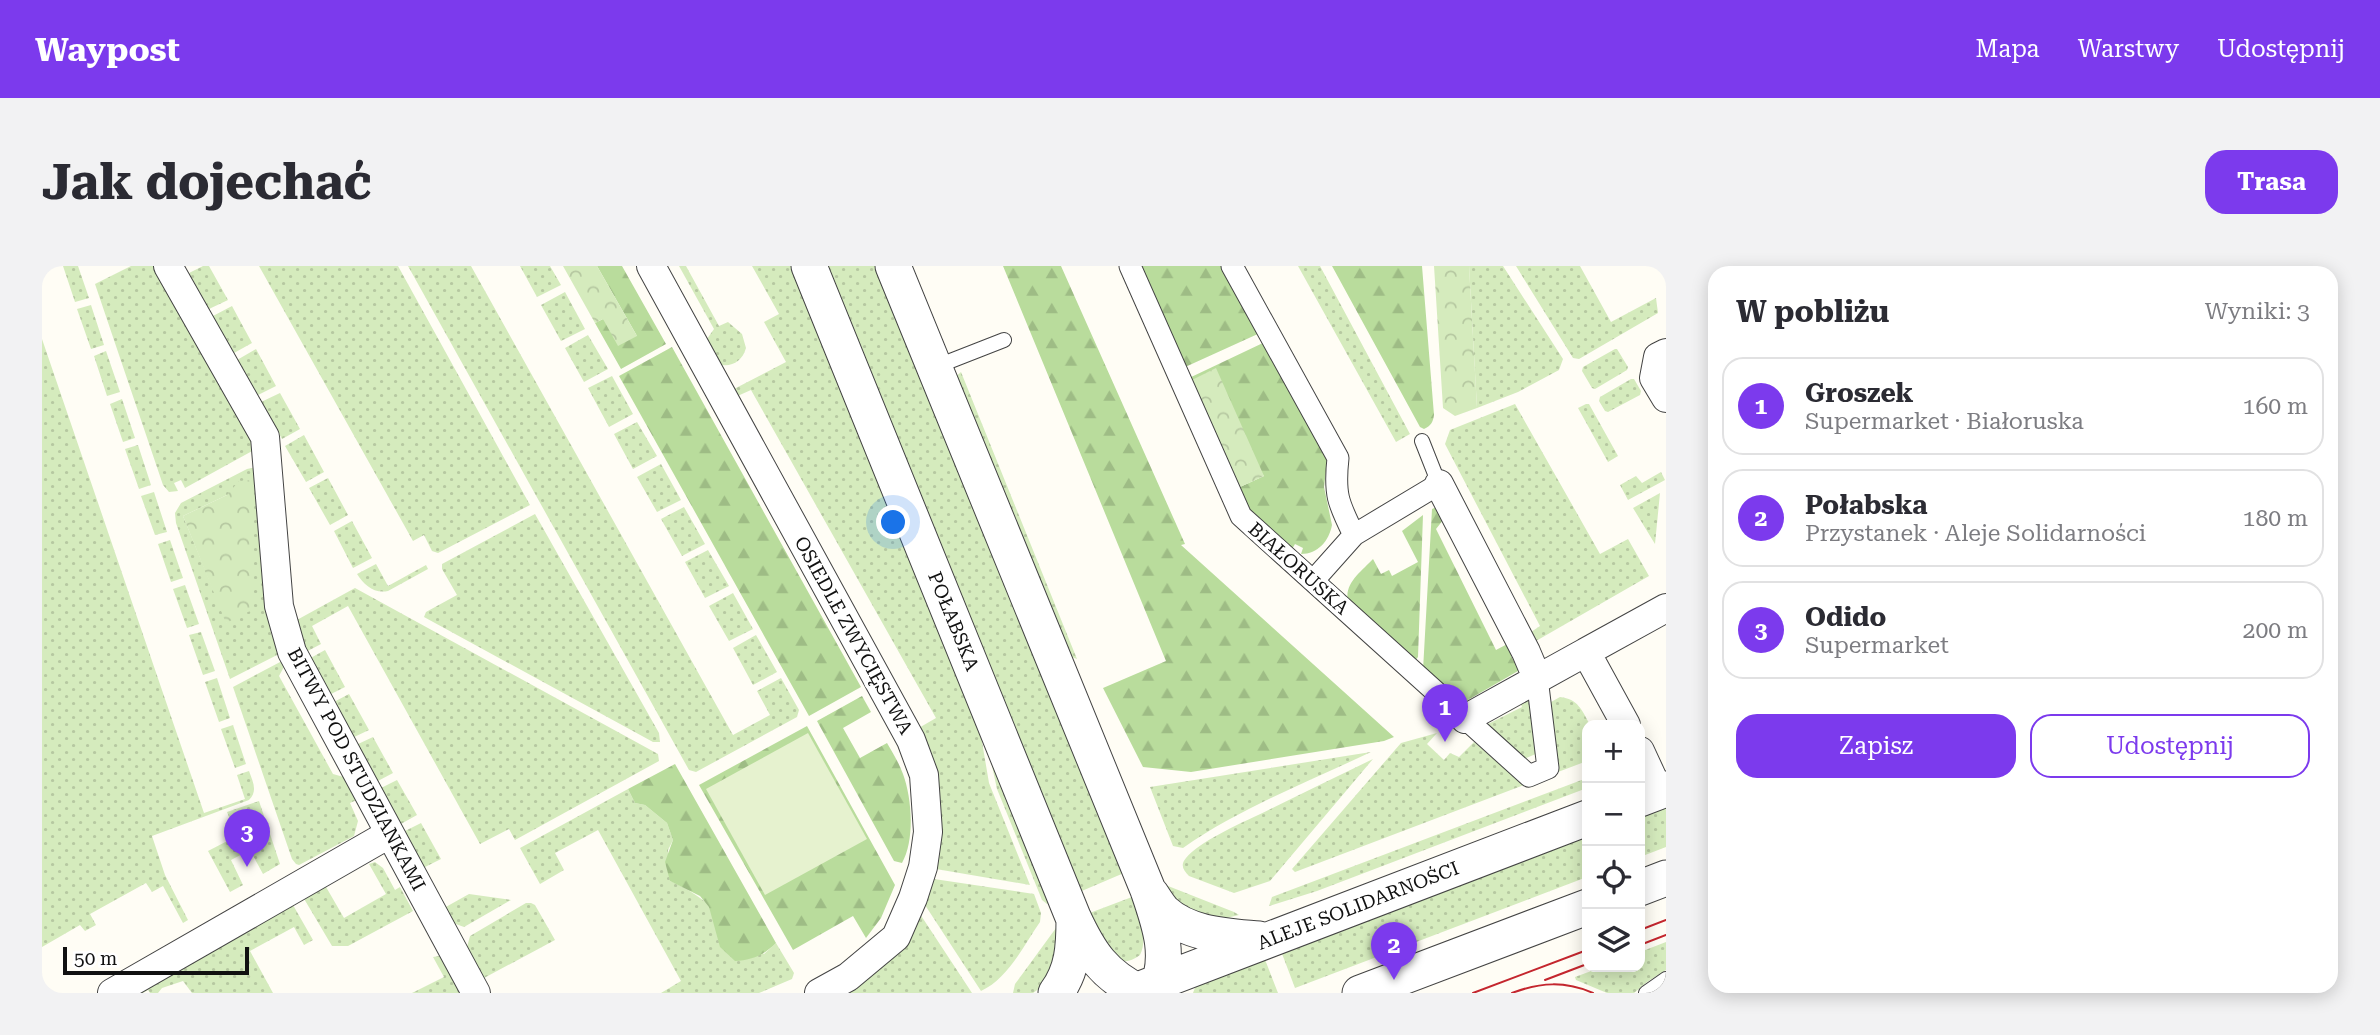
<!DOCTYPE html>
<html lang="pl">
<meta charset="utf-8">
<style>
body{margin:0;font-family:"Roboto Serif",serif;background:#f2f2f3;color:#2b2b33}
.controls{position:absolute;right:21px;bottom:21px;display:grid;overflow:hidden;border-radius:14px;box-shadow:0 4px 18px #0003}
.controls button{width:63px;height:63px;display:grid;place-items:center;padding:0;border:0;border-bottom:2px solid #e1e1e2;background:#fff;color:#2b2b33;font:35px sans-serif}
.scale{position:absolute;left:21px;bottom:18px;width:186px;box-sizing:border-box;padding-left:7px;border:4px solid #111;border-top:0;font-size:19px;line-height:24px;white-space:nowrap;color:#111;-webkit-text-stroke:5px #fff;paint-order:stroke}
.you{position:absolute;left:852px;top:257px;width:24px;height:24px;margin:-18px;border:5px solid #fff;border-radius:50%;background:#1a73e8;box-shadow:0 0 0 10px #1a73e833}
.badge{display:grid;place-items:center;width:46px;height:46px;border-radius:50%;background:#7c3aed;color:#fff;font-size:23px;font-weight:700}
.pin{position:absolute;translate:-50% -58px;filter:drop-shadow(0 2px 4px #0008)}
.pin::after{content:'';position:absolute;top:37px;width:24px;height:21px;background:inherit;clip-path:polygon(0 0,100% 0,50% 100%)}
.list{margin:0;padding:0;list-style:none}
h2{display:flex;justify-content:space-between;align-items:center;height:91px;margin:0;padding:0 28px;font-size:30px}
h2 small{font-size:23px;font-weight:400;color:#7c7c81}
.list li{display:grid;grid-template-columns:46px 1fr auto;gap:21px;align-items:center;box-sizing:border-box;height:98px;margin:0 14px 14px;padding:0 14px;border:2px solid #e1e1e2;border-radius:21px}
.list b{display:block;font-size:26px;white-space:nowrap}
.list p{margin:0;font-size:23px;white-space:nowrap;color:#7c7c81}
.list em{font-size:23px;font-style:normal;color:#7c7c81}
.actions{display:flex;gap:14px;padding:21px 28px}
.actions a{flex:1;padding:16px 0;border:2px solid #7c3aed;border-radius:21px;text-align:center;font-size:24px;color:#7c3aed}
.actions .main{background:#7c3aed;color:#fff}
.icon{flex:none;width:38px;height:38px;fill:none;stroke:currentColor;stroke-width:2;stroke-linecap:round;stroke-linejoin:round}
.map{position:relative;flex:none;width:1624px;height:727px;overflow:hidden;border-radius:21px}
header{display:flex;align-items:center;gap:42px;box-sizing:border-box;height:98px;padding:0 35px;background:#7c3aed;color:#fff}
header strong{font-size:33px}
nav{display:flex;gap:38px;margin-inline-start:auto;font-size:24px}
.intro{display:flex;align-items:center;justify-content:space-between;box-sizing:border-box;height:168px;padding:0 42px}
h1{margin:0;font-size:49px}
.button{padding:18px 32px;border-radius:21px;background:#7c3aed;color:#fff;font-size:24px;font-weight:700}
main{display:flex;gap:42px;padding:0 42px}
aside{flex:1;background:#fff;border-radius:21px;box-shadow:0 4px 18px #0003}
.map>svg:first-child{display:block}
.grass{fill:url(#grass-dots);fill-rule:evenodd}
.forest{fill:url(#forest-firs)}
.park{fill:url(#park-crowns)}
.pitch{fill:#e6f2cf}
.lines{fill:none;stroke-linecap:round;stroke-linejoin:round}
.service-casing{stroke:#444;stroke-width:16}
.pedestrian-casing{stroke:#444;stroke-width:23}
.minor-casing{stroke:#444;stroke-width:30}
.tertiary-casing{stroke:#444;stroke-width:37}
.service{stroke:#fff;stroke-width:14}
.pedestrian{stroke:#fff;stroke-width:21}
.minor{stroke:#fff;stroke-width:28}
.tertiary{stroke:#fff;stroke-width:35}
.tram{stroke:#c4262e;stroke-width:2}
.labels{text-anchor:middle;stroke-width:7;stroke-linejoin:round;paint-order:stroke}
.street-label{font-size:19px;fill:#111;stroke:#fff}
</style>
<header>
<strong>Waypost</strong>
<nav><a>Mapa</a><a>Warstwy</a><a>Udostępnij</a></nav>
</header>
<div class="intro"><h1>Jak dojechać</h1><a class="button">Trasa</a></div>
<main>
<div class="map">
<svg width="1624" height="727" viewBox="0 0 1624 727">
<defs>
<pattern id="grass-dots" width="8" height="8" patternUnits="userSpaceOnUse" patternTransform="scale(1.75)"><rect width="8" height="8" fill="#d5ebbd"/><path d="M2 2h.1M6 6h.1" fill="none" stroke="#b6c8a1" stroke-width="1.8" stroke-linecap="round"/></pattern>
<pattern id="forest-firs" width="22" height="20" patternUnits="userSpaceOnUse" patternTransform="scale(1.75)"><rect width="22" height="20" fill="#b9dc9c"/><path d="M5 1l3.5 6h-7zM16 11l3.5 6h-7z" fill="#9ebc85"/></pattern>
<pattern id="park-crowns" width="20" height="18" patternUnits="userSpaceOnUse" patternTransform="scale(1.75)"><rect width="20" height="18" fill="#d5ebbd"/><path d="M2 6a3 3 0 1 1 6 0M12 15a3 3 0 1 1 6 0" fill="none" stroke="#b6c8a1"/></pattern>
</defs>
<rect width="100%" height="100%" fill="#fffdf5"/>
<path class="grass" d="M21,0H36L47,32L33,36Z
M89,0H118L211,172L212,184L143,222L139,214L132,217L136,225L127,226L121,219L53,18Z
M161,0H167L186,34L167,43L147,7Z
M217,0H356L488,239L396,287L390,285L382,269L371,275Z
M366,0H429L691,469L728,449L715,425L739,412L757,444L755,451L654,506L647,504Z
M478,0H508L519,19L495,31Z
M637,0H644L677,60L686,56L700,68L704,82C700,96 689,102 675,98L660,80L672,63Z
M710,0H749L937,458L947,517L988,619L894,603L875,463L894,452L709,124L691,132L692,123L744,96L722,56L737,48Z
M782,0H838L1082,607L1035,627Z
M1256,0H1278L1368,168L1354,176Z
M1427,0H1461L1521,93L1517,104L1476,126L1435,142Z
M1474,0H1538L1569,56L1614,32L1616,47L1537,93L1531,92Z
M523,26L543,63L519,75L499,39Z
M49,39L62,79L49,83L35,43Z
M190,40L210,77L192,87L171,50Z
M546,69L566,103L542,116L523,82Z
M0,73L162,547L203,533L195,509L207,505C211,516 216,525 207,534L110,570L123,609L146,654L141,657L121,620L110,626L104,617L48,648L54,659L43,665L38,659L0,681Z
M214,83L234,120L216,129L195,94Z
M1573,83H1575L1586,101L1585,104L1553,123L1550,122L1540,105L1541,101Z
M64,85L78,126L65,130L52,90Z
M919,106L1035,393L1030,391L911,113Z
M570,110L591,148L567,161L546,122Z
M1589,113H1592L1599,125L1598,129L1566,146L1563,145L1557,135L1558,131Z
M238,127L258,163L240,173L219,136Z
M80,133L93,172L81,176L68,138Z
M1473,138L1558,288L1586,273L1607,310L1487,379L1483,370L1498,360L1403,178L1408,164Z
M1544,138H1547L1576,190L1566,196L1536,142Z
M595,156L615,190L591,203L572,168Z
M262,169L282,206L264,216L243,180Z
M96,179L109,219L97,223L83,183Z
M619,198L639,234L615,246L595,211Z
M214,201L223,337L229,367L237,388L188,413L134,257L133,247L139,237L205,203ZM185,229V357L141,250Z
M1619,206L1623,214L1586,234L1578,219L1594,210L1600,217Z
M286,212L306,249L288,259L267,222Z
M112,226L125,266L113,269L99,230Z
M1618,227L1613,278L1591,242Z
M642,241L663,278L640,290L619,253Z
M493,248L617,467L618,476H611L382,351L384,346L415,329L400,303V298Z
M310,255L330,292L311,302L292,265Z
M128,274L141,312L129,316L116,278Z
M666,284L687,320L663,332L643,296Z
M334,298L346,320L384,299L386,303L346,325C332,328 322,319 315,308Z
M143,319L157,358L145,362L131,323Z
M313,322L616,488L617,495L473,574L467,563L438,578L306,340L270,360L279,378L262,387L253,355Z
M691,327L711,363L687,375L667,340Z
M159,366L173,405L161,409L147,369Z
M714,369L735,406L711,419L691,382Z
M283,384L303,421L285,430L265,394Z
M240,395L243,399L237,410L291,508L305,512L317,533L308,537L316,555L312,570L257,599L254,598L250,593L191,421Z
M175,412L188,452L177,456L163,416Z
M307,428L327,464L310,472L290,437Z
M1487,429L1496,487L1482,493L1444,459L1480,441L1476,432Z
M1518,431C1536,433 1540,444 1548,459H1545V495L1516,506L1507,441L1509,436Z
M191,459L204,498L193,502L179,463Z
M1395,467L1385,478L1402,494L1408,487L1417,491L1432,476L1482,519L1253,606L1250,603L1359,477Z
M331,471L351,507L334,516L314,479Z
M947,486L1008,637L1005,638L1000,634L955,523Z
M1329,486C1266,516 1198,542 1141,582L1131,580L1108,521Z
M1331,493L1228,615L1192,627L1147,610C1141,604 1138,599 1144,592C1157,576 1195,559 1214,550C1253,531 1292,512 1331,493Z
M1545,512V522L1275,625L1227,640L1230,631Z
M355,514L375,549L357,559L337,523Z
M586,523L593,537L603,539L625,557L631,574L626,584L628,615C663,629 693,663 722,688L734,677L752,707L750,713L717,727H619L639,715L556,564L513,587L522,604L498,618L478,582Z
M217,535L238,598L221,608L208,584L189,594L201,619L188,626L166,585L195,570L185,546Z
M1624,539V581L1598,591V549Z
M379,557L399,593L381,602L361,566Z
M1545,569V611L1253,722L1239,685Z
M333,596L341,602L353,624L358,621L371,645L306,680H290L258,626L280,614L302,652L344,628L327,598Z
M892,613L992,628L999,647L998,656C982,679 966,713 939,725L883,639Z
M1121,618L1192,646L1197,649L1176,654L1143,644Z
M427,628L469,634L422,661L411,657L402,642Z
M1090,631C1096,648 1107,671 1098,689C1090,695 1083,697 1073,694L1045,648Z
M247,632L271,674L262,679L252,661L208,685L231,727H150L141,715L120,722L116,727H108L106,724L101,727H86Z
M484,637H489L493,639L513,674L442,712L425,681L428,670Z
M878,648L930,727H807L840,701Z
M1014,662L1018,686L998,722L991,727H971L973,718Z
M1624,676V704L1605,716L1592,727H1565L1534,714L1533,711L1560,701H1598V686Z
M397,690L401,694L419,727H370L402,711L391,691Z
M1222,691L1236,727H1151L1154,719Z"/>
<path class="forest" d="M555,0H580L624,78L579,103L553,57L561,53L595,70Z
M961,0H1019L1143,278L1139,279L1352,471L1342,475L1149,506L1101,501L1061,422L1124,395Z
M1096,0H1181L1218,67L1141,102Z
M1290,0H1380L1392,149C1391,156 1389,160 1382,163L1378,161Z
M1223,76L1286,189L1282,221L1290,259C1287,275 1276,288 1259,288L1261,282L1253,278L1249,285L1206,246L1190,213L1194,212L1198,221L1222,210L1150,114L1192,208L1188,209L1145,113Z
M630,81L819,421L767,450L577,110Z
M1397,240L1405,249L1394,263L1454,384L1471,375L1477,385L1469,390L1476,402V405L1419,438L1381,404L1390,243Z
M1381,249L1376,391L1372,396L1306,335C1302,317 1320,305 1331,293L1339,308L1347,304L1350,310L1376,296L1360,265Z
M820,430L829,446L801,462L818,492L845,477C851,487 857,497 861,508C870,532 873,574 860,597L852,595L775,455Z
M765,460L853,619L839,652L824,672L811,650L751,684L657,519Z
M633,498L734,677C722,689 710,694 693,695L678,681L667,641L658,630L628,615L623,596L631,574L625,557L603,539L593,537L586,523Z"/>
<path class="park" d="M521,0H555L595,70L576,80L561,53L553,57Z
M1392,0H1427L1435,142L1413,150L1401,142Z
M1174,102L1222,210L1198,221L1150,114Z
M211,214L210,344L184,357L141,250L185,229L197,215Z"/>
<path class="pitch" d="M766,467L825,573L723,629L664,523Z"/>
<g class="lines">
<g class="service-casing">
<path id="service" d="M893,101L962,74
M1380,175L1397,218
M1604,727L1624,713"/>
</g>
<g class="pedestrian-casing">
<path id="pedestrian" d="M1088,0L1199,250L1487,510L1506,502L1495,412
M1190,0L1296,192C1292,228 1296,237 1312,269
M1271,315L1312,269L1397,218"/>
</g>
<g class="minor-casing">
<path id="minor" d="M126,0L223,171L237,340L250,386L434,727
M609,0L869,474L882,509L886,566L881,601L871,632L854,671L806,711L777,727
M1624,87L1616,91L1612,112L1624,132
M1397,218L1484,386L1495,412
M1423,453L1544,386
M1584,459L1544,386L1624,342
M1598,485L1617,526
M70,727L347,568"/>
</g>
<g class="tertiary-casing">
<path id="tertiary" d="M767,0L1031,651C1048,688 1062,709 1099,727
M851,0L1106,624C1118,659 1130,692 1113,727
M1598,533L1624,523
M1598,622L1624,612
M1109,628C1113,634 1117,641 1122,646C1147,669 1185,670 1217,673
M1101,722L1545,552
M1014,727C1031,704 1032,680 1032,653
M1318,727L1545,641"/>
</g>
<use href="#service" class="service"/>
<use href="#pedestrian" class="pedestrian"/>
<use href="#minor" class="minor"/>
<use href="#tertiary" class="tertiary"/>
<path class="tram" d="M1598,664L1624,654
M1598,679L1624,669
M1503,714L1545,698
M1431,727L1545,684
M1470,727C1499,716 1523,715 1551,727"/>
</g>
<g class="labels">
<g class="street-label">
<text transform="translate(1257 302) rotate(42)" y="7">BIAŁORUSKA</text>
<text transform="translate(912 355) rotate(68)" y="7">POŁABSKA</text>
<text transform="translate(812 369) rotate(61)" y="7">OSIEDLE ZWYCIĘSTWA</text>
<text transform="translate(315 503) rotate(62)" y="7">BITWY POD STUDZIANKAMI</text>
<text transform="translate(1316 639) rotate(-21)" y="7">ALEJE SOLIDARNOŚCI</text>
</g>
</g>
</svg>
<div class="controls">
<button>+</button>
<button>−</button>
<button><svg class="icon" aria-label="locate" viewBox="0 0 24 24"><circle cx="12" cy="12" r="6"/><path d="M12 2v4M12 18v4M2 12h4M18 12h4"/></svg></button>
<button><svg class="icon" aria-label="layers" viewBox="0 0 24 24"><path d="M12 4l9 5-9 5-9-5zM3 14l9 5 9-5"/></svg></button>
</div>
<div class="scale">50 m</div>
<div class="you"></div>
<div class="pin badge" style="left:1403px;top:476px">1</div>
<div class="pin badge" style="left:1352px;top:714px">2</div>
<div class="pin badge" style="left:205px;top:601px">3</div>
</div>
<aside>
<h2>W pobliżu<small>Wyniki: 3</small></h2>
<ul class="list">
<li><span class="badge">1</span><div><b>Groszek</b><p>Supermarket · Białoruska</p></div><em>160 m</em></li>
<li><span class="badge">2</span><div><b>Połabska</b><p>Przystanek · Aleje Solidarności</p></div><em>180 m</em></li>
<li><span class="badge">3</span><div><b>Odido</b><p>Supermarket</p></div><em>200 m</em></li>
</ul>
<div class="actions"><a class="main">Zapisz</a><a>Udostępnij</a></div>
</aside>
</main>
